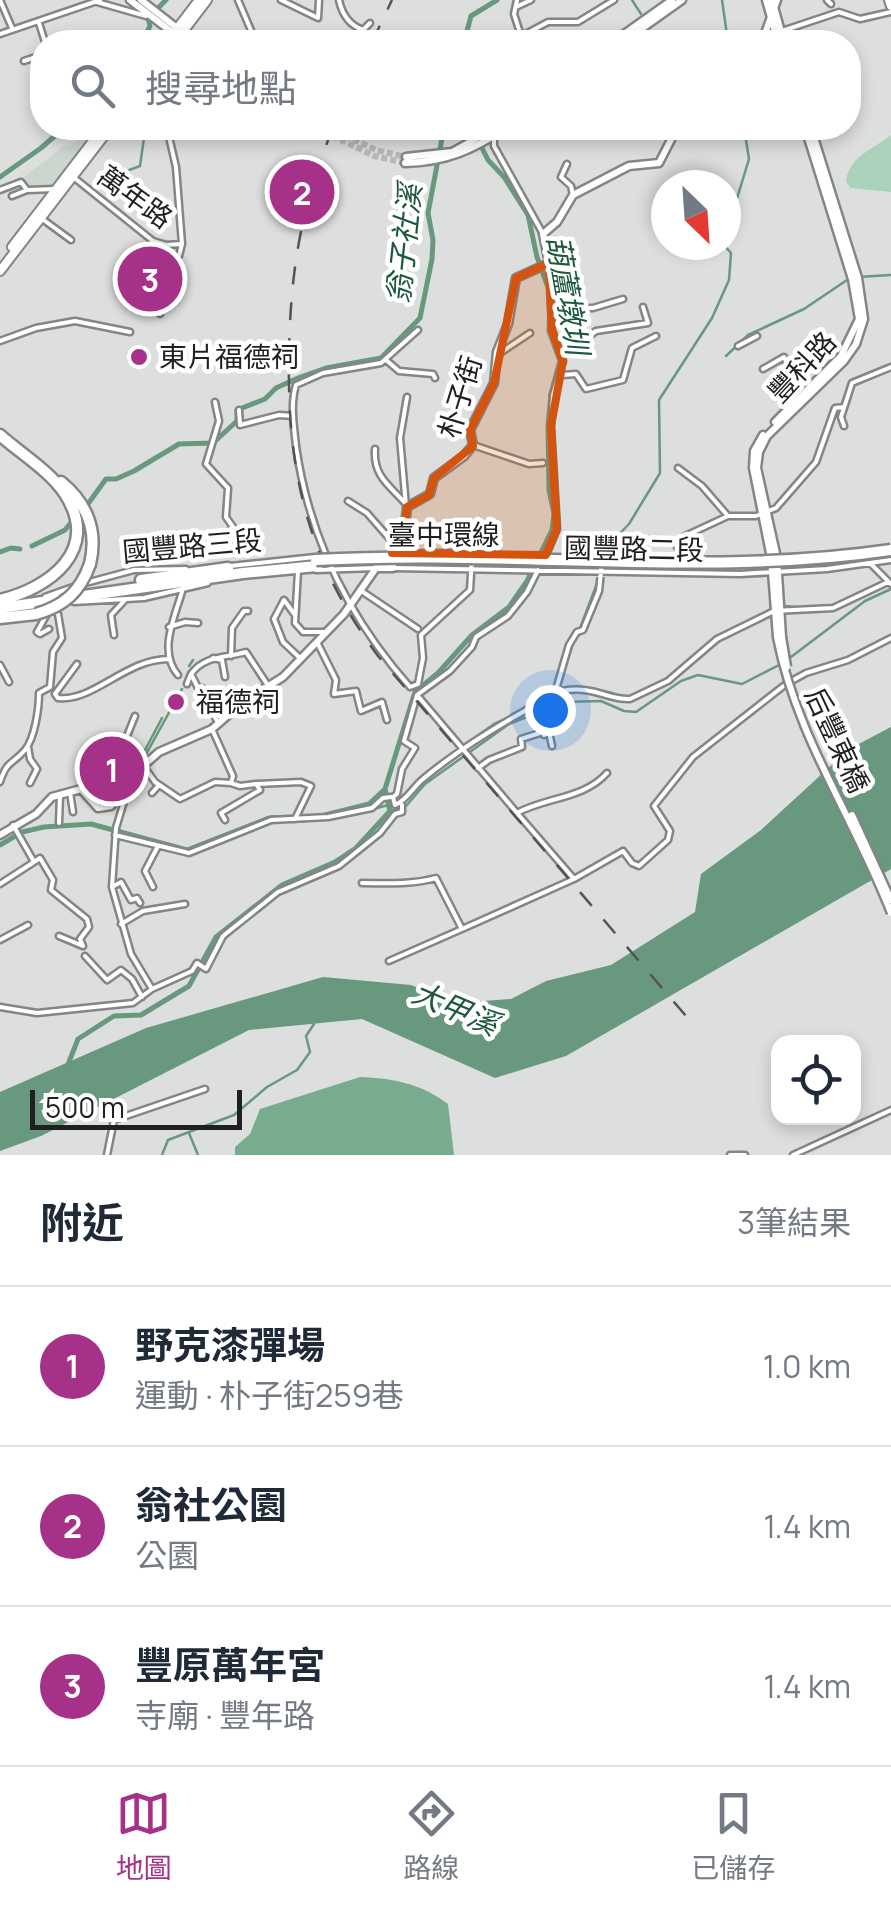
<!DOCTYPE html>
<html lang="zh-TW">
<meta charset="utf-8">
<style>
body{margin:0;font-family:Manrope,"Noto Sans TC",sans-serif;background:#f2f2f3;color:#1f2937}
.controls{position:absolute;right:30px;bottom:30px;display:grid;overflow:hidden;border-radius:20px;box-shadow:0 5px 15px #0003}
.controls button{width:90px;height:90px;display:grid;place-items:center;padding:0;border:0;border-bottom:2px solid #e0e1e3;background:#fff;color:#1f2937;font:50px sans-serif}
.compass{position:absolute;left:651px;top:170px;width:90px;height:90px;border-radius:50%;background:#fff;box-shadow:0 5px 15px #0003;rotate:155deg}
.scale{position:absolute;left:30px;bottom:25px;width:212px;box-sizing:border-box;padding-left:10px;border:5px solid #1f201f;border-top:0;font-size:28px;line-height:35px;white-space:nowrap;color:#1f201f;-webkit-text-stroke:8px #fff;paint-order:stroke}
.you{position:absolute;left:550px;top:710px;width:35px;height:35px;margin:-25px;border:8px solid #fff;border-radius:50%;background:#1a73e8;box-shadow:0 0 0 15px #1a73e833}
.badge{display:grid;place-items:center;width:65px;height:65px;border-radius:50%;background:#a63189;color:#fff;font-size:32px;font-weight:700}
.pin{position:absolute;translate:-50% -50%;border:5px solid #fff;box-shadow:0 2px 10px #0006}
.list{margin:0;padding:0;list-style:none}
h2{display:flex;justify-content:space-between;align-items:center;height:130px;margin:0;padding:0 40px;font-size:42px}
h2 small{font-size:32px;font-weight:400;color:#747a83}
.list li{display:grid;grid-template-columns:65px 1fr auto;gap:30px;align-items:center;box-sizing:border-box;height:160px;padding:0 40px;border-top:2px solid #e0e1e3}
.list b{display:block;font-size:38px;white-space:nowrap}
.list p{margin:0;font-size:32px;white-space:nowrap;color:#747a83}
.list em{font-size:32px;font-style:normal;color:#747a83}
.icon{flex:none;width:55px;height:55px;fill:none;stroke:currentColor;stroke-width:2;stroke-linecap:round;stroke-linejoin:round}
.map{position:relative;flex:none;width:891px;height:1155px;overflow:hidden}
.search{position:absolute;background:#fff;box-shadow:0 5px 15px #0003;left:30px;right:30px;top:30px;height:110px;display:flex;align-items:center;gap:25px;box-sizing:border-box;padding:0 35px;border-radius:40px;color:#747a83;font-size:38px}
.sheet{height:610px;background:#fff}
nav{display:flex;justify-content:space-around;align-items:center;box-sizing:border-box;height:140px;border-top:2px solid #e0e1e3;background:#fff;font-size:28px;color:#747a83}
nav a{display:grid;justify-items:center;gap:5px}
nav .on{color:#a63189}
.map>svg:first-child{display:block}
.built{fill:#cbd6cf}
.green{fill:#aad2bb}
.forest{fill:#79ab8f}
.water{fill:#68997e}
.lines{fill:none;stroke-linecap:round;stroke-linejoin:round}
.stream{stroke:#68997e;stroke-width:2.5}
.canal{stroke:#68997e;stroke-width:5}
.secondary-tunnel{stroke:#b6b9b7;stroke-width:6;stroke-dasharray:6 3;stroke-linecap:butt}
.street-casing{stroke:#838684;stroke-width:9}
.secondary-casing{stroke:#838684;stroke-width:11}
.primary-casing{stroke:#838684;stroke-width:12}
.highway-casing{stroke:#838684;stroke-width:15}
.street{stroke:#fff;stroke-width:4}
.secondary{stroke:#fff;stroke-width:6}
.primary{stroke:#fff;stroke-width:8}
.highway{stroke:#fff;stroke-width:10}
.rail{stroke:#535553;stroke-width:2.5;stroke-dasharray:18 18;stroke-linecap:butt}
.secondary-bridge-casing{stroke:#838684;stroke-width:11;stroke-linecap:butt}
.highway-bridge-casing{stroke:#838684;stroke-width:15;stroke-linecap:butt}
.secondary-bridge{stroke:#fff;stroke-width:6}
.highway-bridge{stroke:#fff;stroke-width:10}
.marked{fill:#d4530e;fill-opacity:0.2;stroke:#d4530e;stroke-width:8;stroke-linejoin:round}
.poi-dot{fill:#a63189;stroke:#fff;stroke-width:4}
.labels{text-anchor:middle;stroke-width:9;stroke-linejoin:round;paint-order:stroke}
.street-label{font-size:28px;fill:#1f201f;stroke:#fff}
.poi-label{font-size:28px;fill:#1f201f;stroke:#fff;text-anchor:start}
.water-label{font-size:30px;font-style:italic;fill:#1c583c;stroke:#fff}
</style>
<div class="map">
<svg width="891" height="1155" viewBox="0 0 891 1155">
<rect width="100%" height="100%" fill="#dcdfdd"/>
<path class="built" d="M96,129L53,185L27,189L23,178L65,145L69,146L89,130Z"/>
<path class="green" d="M891,135V192L850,188L846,181C850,155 873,150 891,135Z
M104,744L128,775L114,800L102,808L86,792L90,785L87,762Z"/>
<path class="forest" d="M360,1077C393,1078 422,1084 448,1104L454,1155H235V1147L250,1134L260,1109Z"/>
<path class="water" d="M891,727V869L566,1056L495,1078L362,1019L249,1030L41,1136L0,1151V1092L146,1028L323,977L411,985L456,1003L511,999L546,981L611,965L695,912L701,874L761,830L849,749Z"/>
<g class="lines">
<path class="stream" d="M632,0L641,14
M722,0L728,42
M112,185L120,180L121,173L140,166L144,138
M726,224L731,218L749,159L744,128
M858,277L891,275
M726,356L748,335L804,309L850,278
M599,555L629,524L660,473L659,400L712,318L729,280L731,253L724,245
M890,579L891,580
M861,593L884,581
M785,606L802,608
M758,617L770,611
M579,631L599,578
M787,660L865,601L891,589
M566,663L575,638
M189,666L193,660
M559,689L563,671
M546,695C571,680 601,689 626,698L648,689
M453,753L494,724L518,713
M136,767L162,718
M139,767L182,689
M373,809L396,803L406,795
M390,811L406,806L425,784L509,724L565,702L601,701L624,711L636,712L681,681L698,675L742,684L781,664
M189,1133L198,1155
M162,1155L168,1140L234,1115L267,1087L297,1070L310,1052L306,1036L314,1024"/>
<path class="canal" d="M142,42L150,26L148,18L166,0
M464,42L471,16L497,0
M472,128L488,160L504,177L528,215L537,257L550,293
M0,177L41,148L64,128
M85,508L106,479H116L134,471L179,444L213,443L237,421V410L265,399L276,388L298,378L326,368L381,358L420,318L432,259L433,240L428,213L444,128
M32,546L65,530L74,519
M0,552L11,548L20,549
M325,815L369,804L385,789L415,692L438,673L472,635L509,607L527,581L552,530L554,514L549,490L548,426L551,394L560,361L549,331L550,304
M0,845L22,832L44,827L91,824L187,850L269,818L293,817
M67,1067L78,1039L114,1016L141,1015L189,986L216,937L282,885L335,862L356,848L390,811L385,789"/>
<path class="secondary-tunnel" d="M316,128L374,156L405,163
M329,128L376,150L406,157"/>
<g class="street-casing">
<path id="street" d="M0,0L12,28
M238,0L256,42
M281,0L318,18L319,0
M339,0C342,14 349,25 363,30L370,23
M517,0L514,14L523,42
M827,0L831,4
M97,2L146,16
M516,7L531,0
M39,23L45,42
M0,34L100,0
M522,36L548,22H578L614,0
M767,36L839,12L860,19L891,12
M24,61L42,55
M494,137V146L543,234
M567,164L561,177L571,186L573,195
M72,176L153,241L166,245L182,244
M0,190L21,182L27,190
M12,196L27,190L56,189
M41,218L71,240
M553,308H593L623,299
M160,314L158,275L179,256L182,244L176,167L167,128
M418,330L381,363L323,373L296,385C290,405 294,426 296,446C309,538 349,618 410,687L418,684L423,658L421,635L470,590L472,558
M0,341L36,328L75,321L130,332
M738,346L757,336
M497,355L530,333
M562,355L596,331L648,323L643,307
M386,360L399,371L433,374L435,378
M763,369L784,357L792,373
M562,375L576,374L586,389L623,380L632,348L656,336
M215,402L219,421L206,464L228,488L226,517L233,527L228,532L233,539
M239,410L240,425L279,415L293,416
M844,426L841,417L852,383L891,367
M473,445L529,464L543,463
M375,449C373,476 389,485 405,503
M678,468L702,486L728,516
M348,501L367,513L395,545
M406,506L400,438L407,397
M677,547L685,536L728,516H756L776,508L816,462L835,408L844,407
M422,553H452
M546,555L557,529L551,426L553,395L563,361L552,330L549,263
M870,563L891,584
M230,566L315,557
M393,568L740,574L827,569L891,560
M316,570L376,568
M298,571L295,623L303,632H327
M82,584L134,570L186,569
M360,590L418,629
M45,597L73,587
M74,602L144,598L208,583
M47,614L37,632L40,634L49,629
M295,615L284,600L274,619L283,642L301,659
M169,627L185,622L198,623
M114,635L111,615L125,600
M317,642L336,680L334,694L356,691L361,711L382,702L387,720
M231,656L232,628L244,611H248
M213,658L222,660L225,677
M77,664L55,694L58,698C94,702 125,659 169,659
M0,665L9,682
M178,675C157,651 176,615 183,588
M187,684L191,674
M555,693L569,645L577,632L583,630L599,591L602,562
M417,695L517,813
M135,716L117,761L131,778L116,828L112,887L131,954L152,989
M219,724L207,704L202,688H198L191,674C205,655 226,658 246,652L267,684
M212,729L233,776L231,783L240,786L256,784L260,790L221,813L225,820
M543,732L544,735L549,732L552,746
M28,747L30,759L37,769L30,783
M145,768L155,782L180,799L215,782L231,783
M478,768L489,760L522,747L521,739L543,732L537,696
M0,782C7,760 12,765 25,750C35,738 39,708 39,693L50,687L53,652L62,638L58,614L54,611
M257,784L301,782L311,786L295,819
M70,792L73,812
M152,793L159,785
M393,797L395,805C407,800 413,787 423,779C454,753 486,733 521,713C534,706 546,694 562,691C594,685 607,700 630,699L668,681L717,639L774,611L833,608L888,582
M393,797L397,794L402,769L415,748L404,741L417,695L450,671L472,647L476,637L508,616L527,592L538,570
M59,823L60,794
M13,825L33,860
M115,835L189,853L271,820L328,817L372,808L383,798L391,797
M34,862L40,858L53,880L51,890L87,919L89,927L80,939L83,946L59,936
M574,879L517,813C546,797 584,799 607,773
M362,883C388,883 410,885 436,878L462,929L574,879L623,851L632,863L639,866L668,840L670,831L654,806L693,757L786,684L806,673L848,660L891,638
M0,884L34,862
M112,887L121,882L131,900L137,898L140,903
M153,887L145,871L158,846
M121,924L143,911L185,904
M0,940L28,925
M85,956L107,980L121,970L132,979L142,997
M389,961L462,929
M0,1007L37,1013L133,1003L152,989L192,971L197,963L206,969L223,936L278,892L339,866L380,833L395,814L402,812V805
M107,1155L114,1120L205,1089
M730,1155H745
M793,1155L891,1110"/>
</g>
<g class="secondary-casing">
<path id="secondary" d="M130,0L185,42
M141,0L195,42
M766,0L778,42
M772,0L784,42
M613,42L672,0
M623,42L682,0
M762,42L777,0
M406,157L452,152L495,128
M405,163C446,162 473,150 506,128
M775,422L841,356L859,319L852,279L805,128
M763,435L754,451L753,468L771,558L777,637
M392,553L404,536L407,507L430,494L434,478L464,456L473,445L470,430L494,383L497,352L508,324L516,278L549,263L543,234L557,222L573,195L629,166L659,163L677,128
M376,568H393L392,554
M782,637L777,558L757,468L759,452L767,436L844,361L856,344L864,319L858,278L811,128
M0,835L36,814L52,797L81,789L98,808L111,806L126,781L159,752L212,729L243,702L283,677L344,614L376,568"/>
</g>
<g class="primary-casing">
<path id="primary" d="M889,0L891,6
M167,42L199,0
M175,42L207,0
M12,247L103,128
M0,271L110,128"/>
</g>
<g class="highway-casing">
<path id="highway" d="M0,435C20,453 50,471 65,494C101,550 50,588 0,600
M61,482C87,503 98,531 90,564
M141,580L228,568
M0,608L243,573L317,566
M0,618L36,614"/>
</g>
<use href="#street" class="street"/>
<use href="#secondary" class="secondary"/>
<use href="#primary" class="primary"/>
<use href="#highway" class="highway"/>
<path class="rail" d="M372,42L392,0
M333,128C301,205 290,273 289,357C287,472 308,562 378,656L686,1016"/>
<g class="secondary-bridge-casing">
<path id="secondary-bridge" d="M777,637C796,736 855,820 891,913
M782,637L787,667
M852,815L891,900"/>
</g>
<g class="highway-bridge-casing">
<path id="highway-bridge" d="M316,560C508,549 700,578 891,550
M36,614C64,606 80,592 90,564"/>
</g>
<use href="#secondary-bridge" class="secondary-bridge"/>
<use href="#highway-bridge" class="highway-bridge"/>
</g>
<path class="marked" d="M549,263L552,330L563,361L551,426L557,529L546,555L392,553L404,540L407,507L429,495L434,478L473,446L470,430L494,383L516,278Z"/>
<g class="poi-dot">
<circle cx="139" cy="357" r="10"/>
<circle cx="176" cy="702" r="10"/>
</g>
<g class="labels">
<g class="street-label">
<text transform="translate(135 197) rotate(36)" y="10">萬年路</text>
<text transform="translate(802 367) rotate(-47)" y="10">豐科路</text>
<text transform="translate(460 397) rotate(-73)" y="10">朴子街</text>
<text x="444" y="545">臺中環線</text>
<text transform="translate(192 546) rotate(-5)" y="10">國豐路三段</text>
<text transform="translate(634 549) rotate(1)" y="10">國豐路二段</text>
<text transform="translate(837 740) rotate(65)" y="10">后豐東橋</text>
</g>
<g class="poi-label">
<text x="159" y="367">東片福德祠</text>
<text x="196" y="712">福德祠</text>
</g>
<g class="water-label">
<text transform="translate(405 244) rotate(-84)" y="10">翁子社溪</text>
<text transform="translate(567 295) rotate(80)" y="10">葫蘆墩圳</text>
<text transform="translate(455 1009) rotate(23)" y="10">大甲溪</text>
</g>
</g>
</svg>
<div class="controls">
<button><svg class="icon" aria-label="locate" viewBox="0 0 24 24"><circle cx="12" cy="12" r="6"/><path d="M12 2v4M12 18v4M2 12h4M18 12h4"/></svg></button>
</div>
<svg class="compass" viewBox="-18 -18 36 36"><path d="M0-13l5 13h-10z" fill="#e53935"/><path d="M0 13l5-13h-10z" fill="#747a83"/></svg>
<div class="scale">500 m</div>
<div class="you"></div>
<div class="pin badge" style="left:112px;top:769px">1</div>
<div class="pin badge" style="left:302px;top:192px">2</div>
<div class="pin badge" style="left:150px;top:279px">3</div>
<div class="search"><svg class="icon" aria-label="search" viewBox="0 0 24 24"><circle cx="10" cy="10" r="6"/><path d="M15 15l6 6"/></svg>搜尋地點</div>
</div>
<section class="sheet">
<h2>附近<small>3筆結果</small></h2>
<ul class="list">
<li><span class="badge">1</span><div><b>野克漆彈場</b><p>運動 · 朴子街259巷</p></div><em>1.0 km</em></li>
<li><span class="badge">2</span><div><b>翁社公園</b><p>公園</p></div><em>1.4 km</em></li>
<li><span class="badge">3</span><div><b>豐原萬年宮</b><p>寺廟 · 豐年路</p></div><em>1.4 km</em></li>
</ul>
</section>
<nav>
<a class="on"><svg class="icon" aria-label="map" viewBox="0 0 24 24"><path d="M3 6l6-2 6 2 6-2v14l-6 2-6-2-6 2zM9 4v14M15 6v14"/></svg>地圖</a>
<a><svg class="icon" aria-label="directions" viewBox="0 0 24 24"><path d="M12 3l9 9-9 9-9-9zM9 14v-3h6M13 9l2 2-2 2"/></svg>路線</a>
<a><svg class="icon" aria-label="saved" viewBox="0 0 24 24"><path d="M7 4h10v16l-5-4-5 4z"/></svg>已儲存</a>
</nav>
